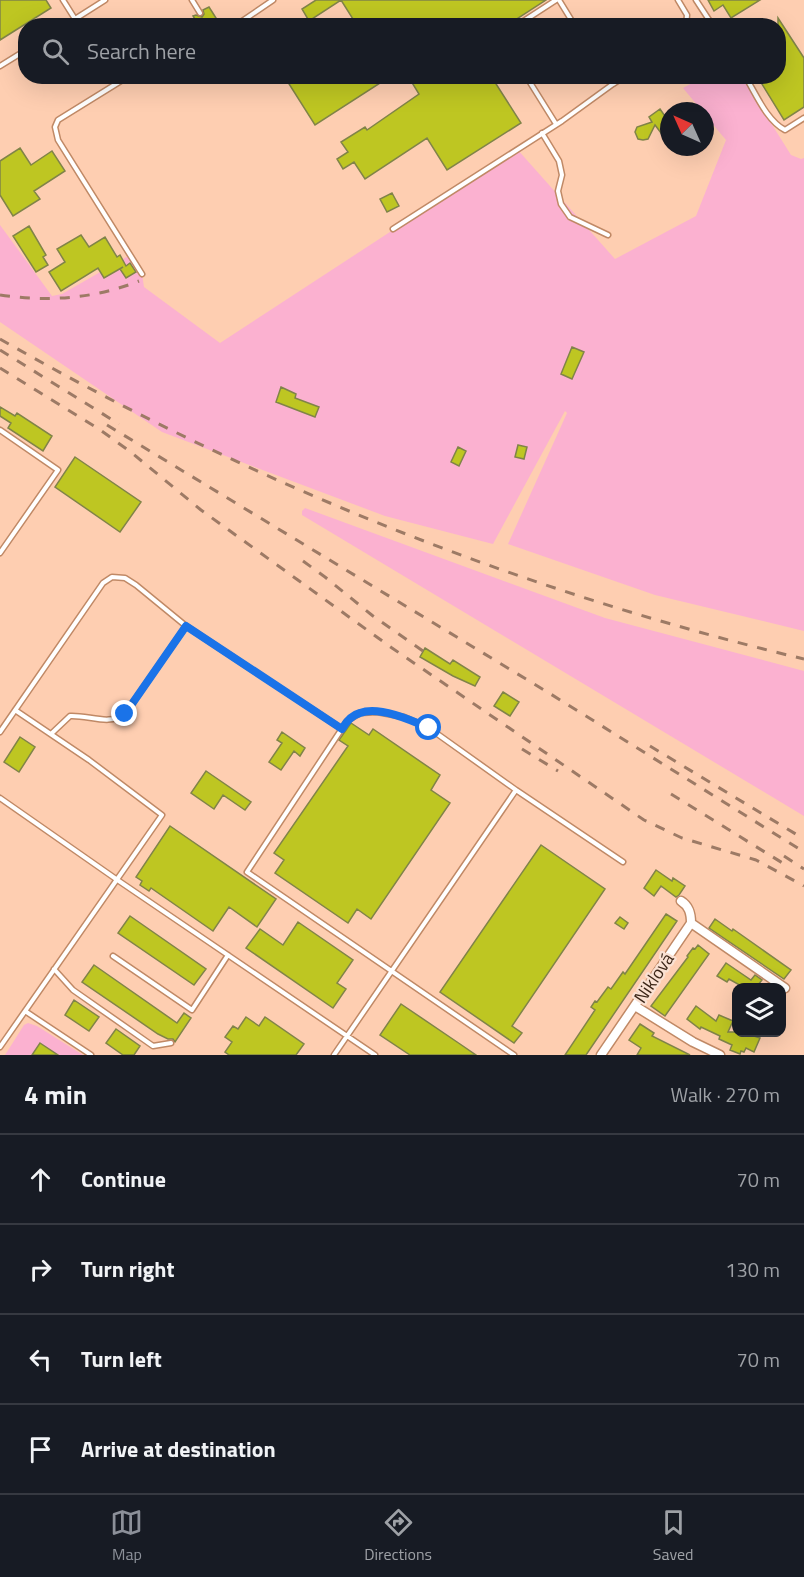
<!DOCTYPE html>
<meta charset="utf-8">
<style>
body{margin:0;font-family:"Titillium Web",sans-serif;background:#20242c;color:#f1f3f6}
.controls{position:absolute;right:18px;bottom:18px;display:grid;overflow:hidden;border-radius:12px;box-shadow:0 6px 24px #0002}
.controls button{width:54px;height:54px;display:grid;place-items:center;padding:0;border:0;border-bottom:2px solid #363941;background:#171b24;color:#f1f3f6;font:30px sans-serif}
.compass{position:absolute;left:660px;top:102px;width:54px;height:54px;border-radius:50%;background:#171b24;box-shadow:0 6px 24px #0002;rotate:315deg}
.stop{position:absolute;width:18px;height:18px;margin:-14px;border:4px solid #1a73e8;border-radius:50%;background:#fff}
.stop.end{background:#1a73e8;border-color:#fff;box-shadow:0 2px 6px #0008}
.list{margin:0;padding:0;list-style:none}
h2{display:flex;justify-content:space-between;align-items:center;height:78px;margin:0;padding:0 24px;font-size:26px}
h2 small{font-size:20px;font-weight:400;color:#9ea1a6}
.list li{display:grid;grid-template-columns:39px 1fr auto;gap:18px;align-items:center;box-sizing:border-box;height:90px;padding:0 24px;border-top:2px solid #363941}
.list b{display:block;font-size:22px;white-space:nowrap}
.list em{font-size:20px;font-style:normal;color:#9ea1a6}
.icon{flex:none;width:33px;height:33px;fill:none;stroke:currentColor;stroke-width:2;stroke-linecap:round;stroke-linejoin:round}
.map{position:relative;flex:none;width:804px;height:1055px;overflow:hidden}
.search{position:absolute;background:#171b24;box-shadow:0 6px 24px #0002;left:18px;right:18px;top:18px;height:66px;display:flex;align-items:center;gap:15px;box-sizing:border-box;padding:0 21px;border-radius:24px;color:#9ea1a6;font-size:22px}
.sheet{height:438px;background:#171b24}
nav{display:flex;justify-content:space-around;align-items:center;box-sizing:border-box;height:84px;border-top:2px solid #363941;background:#171b24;font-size:16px;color:#9ea1a6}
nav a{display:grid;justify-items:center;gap:3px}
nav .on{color:#8c9099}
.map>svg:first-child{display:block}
.green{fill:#fbb1d0}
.building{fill:#bec622;stroke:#808448;stroke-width:1.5}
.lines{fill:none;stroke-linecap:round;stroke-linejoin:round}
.service-casing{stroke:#c08966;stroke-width:7}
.minor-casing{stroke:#c08966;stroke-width:11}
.service{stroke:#fff;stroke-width:4}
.minor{stroke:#fff;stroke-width:8}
.rail{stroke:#9d7a65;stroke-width:3;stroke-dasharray:10 10;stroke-linecap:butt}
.route{stroke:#1a73e8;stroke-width:8}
.labels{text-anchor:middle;stroke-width:4.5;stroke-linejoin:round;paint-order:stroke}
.street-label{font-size:18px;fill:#3c2618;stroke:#fae1d3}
</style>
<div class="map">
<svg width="804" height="1055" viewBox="0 0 804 1055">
<rect width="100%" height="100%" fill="#feceb1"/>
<path class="green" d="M703,77H742L791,155L801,159L804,158V631L655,595L508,544L567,413L565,411L493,544L385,516L162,432L0,322V225L52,296L62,294L130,255L142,274L144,287L220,343L517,149L615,259L696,216L726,140L705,115V111H702L683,88Z
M305,508L605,618L804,671V816L302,515V511Z
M28,1023L37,1026L83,1055H5L24,1025Z"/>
<path class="building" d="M0,0H46L51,8L0,40Z
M316,0H546L506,26H344L353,19L341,0L309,21L302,9Z
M708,0H760L731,18L723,5L714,11Z
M209,7L216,18L210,21L206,20L203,26H199L193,16L196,15L202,17L204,14L203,10Z
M778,18L804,58V107L784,120L757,76H778Z
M284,76H391L315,125Z
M408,76H491L521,123L447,170L427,138L365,179L354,162L343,169L337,159L348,152L341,142L365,127L367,130L419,94Z
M660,109L669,122V127L661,133L655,125L648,139L643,140L638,139L635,132L637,127L652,122L649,117Z
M20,148L31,165L52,151L65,171L34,191L40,199L13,216L0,195V161Z
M392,193L399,206L387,212L380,199Z
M29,226L46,255L43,257L48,265L36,272L13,236Z
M81,235L89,247L105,237L117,257L120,255L126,266L130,263L136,272L126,278L120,269L123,267L104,278L98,268L61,291L49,272L65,262L57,249Z
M572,347L584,352L572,379L561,374Z
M281,387L296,394L295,398L319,407L315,417L276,402Z
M0,407L15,416L17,413L52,436L43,451L8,428L11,423L0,416Z
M518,445L527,447L524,459L515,457Z
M458,447L466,451L459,466L451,462Z
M75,457L141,502L120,532L55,487Z
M425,648L450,664L453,660L480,677L475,686L453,676L420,657Z
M503,692L519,702L510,716L494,706Z
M351,723L369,735L373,729L440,775L431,790L450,803L371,919L357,909L348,923L275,873L284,860L274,853L348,746L339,740Z
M282,732L305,748L300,756L294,751L281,770L269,762L282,743L277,740Z
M20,737L35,747L19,772L4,762Z
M206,771L251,802L245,810L223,795L214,809L191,793Z
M170,826L276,899L257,927L229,907L213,931L151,888L149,891L140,885L142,881L136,877Z
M541,845L605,889L512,1026L522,1033L514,1043L440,992Z
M656,870L672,881L673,878L685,886L679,895L676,897L661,886L654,896L644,888Z
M666,914L677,921L586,1055H565L595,1010L591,1007L595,1001L597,1002L608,987L611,989L623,972L625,974Z
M130,916L206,969L194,985L118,933Z
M620,917L628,923L624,929L615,923Z
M715,919L732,931L733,929L791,970L784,979L709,928Z
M298,922L353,960L337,983L346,989L333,1008L246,948L260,929L283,945Z
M698,945L709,954L665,1016L651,1006L688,957L687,956L693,948L695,949Z
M726,963L751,980L755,975L762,980L758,985L763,987H743L729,979L727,982L717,976Z
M94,965L177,1023L184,1013L191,1018L175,1042L173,1039H168L158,1034L82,982Z
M74,1000L99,1017L89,1031L65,1015Z
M401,1004L460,1044L476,1055H410L380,1035Z
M696,1006L716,1021L719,1015L733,1021L728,1032H756L754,1036L760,1038L754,1052L746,1048L744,1052L741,1051L740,1054L730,1050L732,1045L719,1039L720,1036L701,1027L700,1029L687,1019Z
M246,1017L259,1026L265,1017L304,1044L296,1055H229L225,1052L232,1042L225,1037L233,1026L238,1029Z
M640,1024L654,1033L652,1036L690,1055H637L641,1048L629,1040Z
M116,1029L140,1046L134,1055H123L106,1043Z
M40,1043L58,1055H32Z"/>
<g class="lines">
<g class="service-casing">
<path id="service" d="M63,0L75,19
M192,0L200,13
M559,0L575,26
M678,0L687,15L686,26
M696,0L713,26
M207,24L208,26
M64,26L105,0
M235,26L273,0
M516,26L556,0
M0,66L26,50
M129,76L58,120L55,127L58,140L142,274
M526,76L556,124
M608,76L613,84L625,76
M745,76C756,94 767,121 785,130L804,118
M542,133L559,161L562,175L558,191L561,204L570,217L608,235
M393,229L562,121L613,84
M0,430L58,470L0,553
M0,732L103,583L112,577L125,578L136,585L186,626L342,729
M51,734L70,716C89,715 109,726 125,714L186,626
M0,798L116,879L375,1055
M113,956L192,1010L228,955
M54,969L73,990L153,1046L171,1043
M25,1011L91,1055
M0,1047L162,815L89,760L15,710
M334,1055L516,790
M514,1055L247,872L347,721L360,713L377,712L404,717L429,728L516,790L623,862"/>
</g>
<g class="minor-casing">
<path id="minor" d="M691,923L785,988
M635,1006L693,1042L720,1055
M601,1055L691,923C691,913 689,906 681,901"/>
</g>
<use href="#service" class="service"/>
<use href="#minor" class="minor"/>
<path class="rail" d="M0,295C47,302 94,299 139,281
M0,339C254,484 519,591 804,659
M0,350L119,424
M0,368L99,429L132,453L201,510L392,648L644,820L682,838L756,860L804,886
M107,425L549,693L804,852
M303,561L325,577L373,616L423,651
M650,746L804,839
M522,749L558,771
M671,794L789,867
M784,856L804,869"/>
</g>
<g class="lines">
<path class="route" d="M125,714L186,626L342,729C346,722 352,715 360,713C379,706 411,720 429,728"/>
</g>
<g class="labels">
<g class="street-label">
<text transform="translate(654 978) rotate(-56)" y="6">Niklová</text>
</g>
</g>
</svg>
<div class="controls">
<button><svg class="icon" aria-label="layers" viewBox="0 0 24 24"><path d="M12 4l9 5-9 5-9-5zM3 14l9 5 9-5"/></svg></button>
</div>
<svg class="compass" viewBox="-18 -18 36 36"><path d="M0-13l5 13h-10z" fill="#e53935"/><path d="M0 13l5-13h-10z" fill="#9ea1a6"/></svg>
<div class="stop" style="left:429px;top:728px"></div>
<div class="stop end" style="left:125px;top:714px"></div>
<div class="search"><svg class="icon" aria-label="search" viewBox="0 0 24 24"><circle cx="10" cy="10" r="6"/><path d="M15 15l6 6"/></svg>Search here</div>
</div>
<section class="sheet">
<h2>4 min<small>Walk · 270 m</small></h2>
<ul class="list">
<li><svg class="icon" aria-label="ahead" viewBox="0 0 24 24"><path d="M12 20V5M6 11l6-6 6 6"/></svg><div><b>Continue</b></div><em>70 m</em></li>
<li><svg class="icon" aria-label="right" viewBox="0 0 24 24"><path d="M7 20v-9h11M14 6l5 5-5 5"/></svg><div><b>Turn right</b></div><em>130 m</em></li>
<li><svg class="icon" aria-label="left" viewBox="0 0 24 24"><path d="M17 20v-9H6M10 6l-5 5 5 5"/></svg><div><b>Turn left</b></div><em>70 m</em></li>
<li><svg class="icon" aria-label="arrive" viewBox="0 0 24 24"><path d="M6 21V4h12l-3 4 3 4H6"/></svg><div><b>Arrive at destination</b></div></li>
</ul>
</section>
<nav>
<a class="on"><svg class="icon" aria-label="map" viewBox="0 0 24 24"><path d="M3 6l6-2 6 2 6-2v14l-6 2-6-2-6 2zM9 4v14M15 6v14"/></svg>Map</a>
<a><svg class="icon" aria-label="directions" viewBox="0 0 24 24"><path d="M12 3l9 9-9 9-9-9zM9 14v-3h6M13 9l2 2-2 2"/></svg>Directions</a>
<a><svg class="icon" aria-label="saved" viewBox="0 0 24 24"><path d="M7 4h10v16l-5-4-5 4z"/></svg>Saved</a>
</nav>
